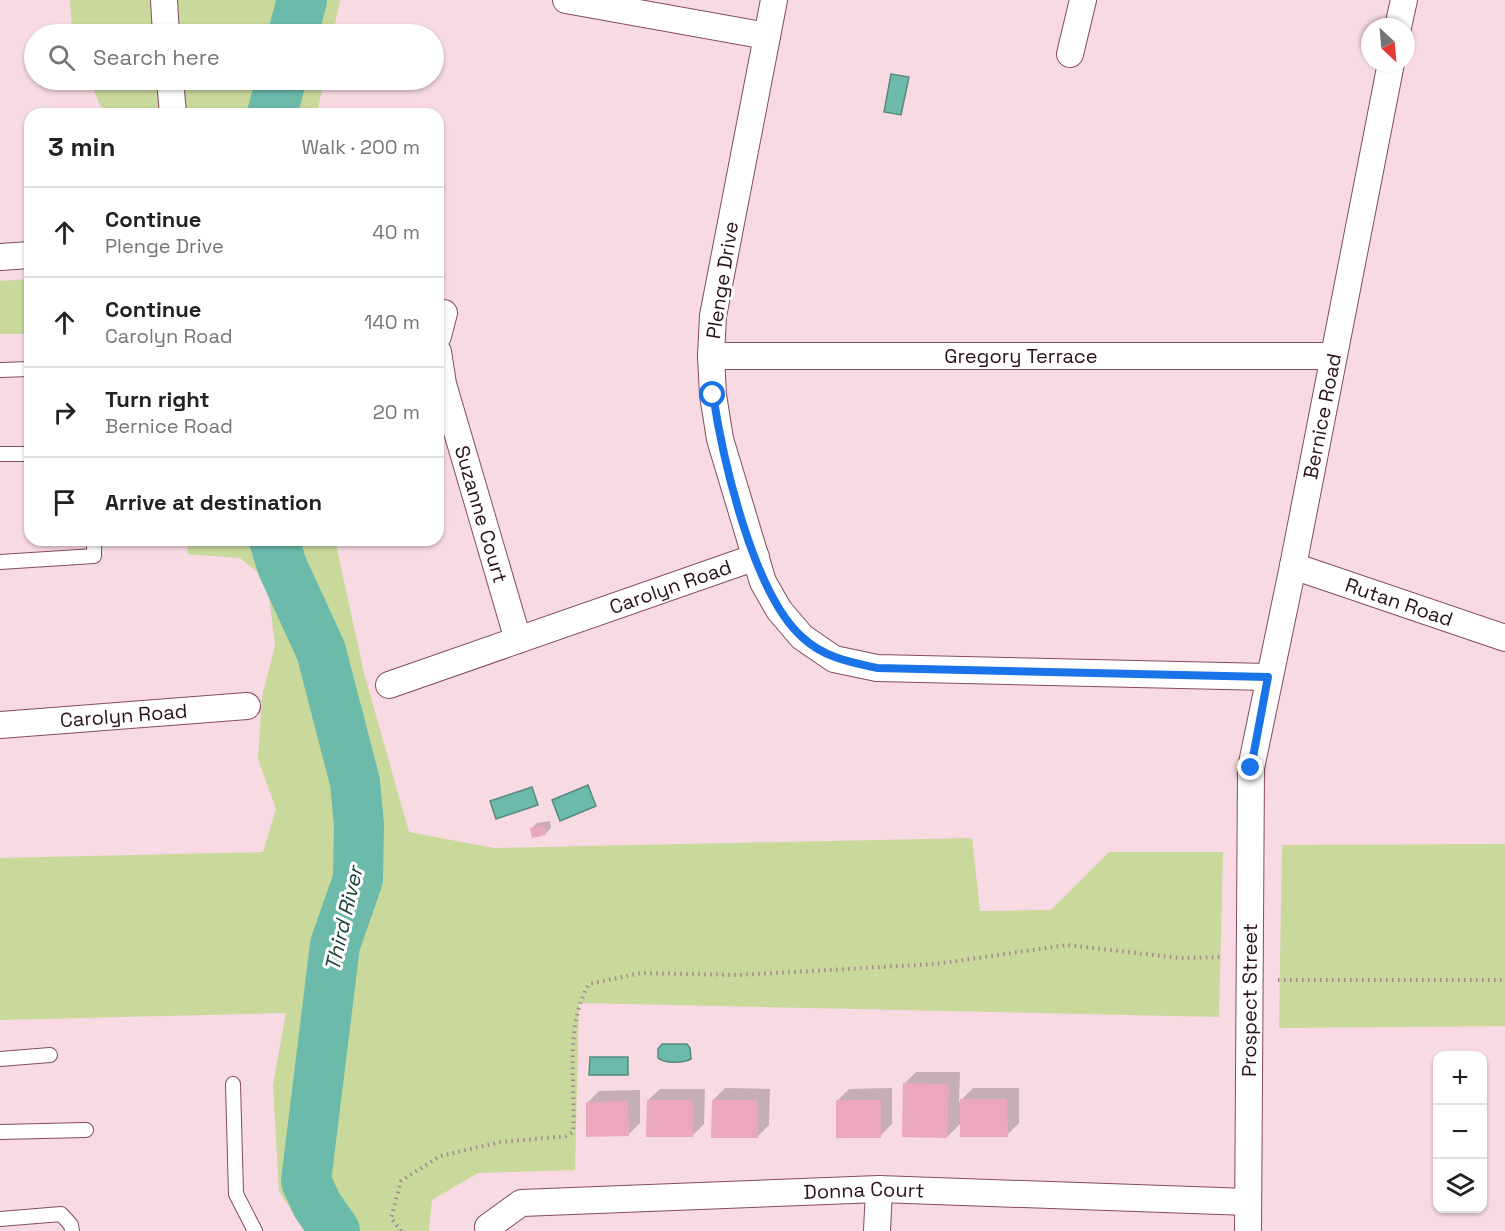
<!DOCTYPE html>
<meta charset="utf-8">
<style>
body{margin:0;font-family:"Space Grotesk",sans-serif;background:#f2f2f2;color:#222}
.controls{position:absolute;right:18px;bottom:18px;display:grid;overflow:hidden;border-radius:12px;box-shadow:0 2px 4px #0004}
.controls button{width:54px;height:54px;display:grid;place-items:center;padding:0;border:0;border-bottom:2px solid #e0e0e0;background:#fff;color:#222;font:30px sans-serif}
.compass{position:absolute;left:1361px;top:18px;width:54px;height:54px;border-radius:50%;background:#fff;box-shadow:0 2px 4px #0004;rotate:154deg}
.stop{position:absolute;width:18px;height:18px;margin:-14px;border:4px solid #1a73e8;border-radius:50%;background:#fff}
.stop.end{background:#1a73e8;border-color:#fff;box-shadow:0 2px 6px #0008}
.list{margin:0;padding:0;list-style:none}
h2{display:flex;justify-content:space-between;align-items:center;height:78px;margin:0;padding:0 24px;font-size:26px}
h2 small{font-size:20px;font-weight:400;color:#767676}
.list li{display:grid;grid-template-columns:39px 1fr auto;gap:18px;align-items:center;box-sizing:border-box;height:90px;padding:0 24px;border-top:2px solid #e0e0e0}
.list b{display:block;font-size:22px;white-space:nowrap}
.list p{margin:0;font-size:20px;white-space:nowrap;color:#767676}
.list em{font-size:20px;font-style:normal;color:#767676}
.icon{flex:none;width:33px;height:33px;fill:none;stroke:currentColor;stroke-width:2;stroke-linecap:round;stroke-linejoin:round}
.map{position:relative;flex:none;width:1505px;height:1231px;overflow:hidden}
.search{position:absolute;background:#fff;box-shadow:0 2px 4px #0004;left:24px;top:24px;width:420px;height:66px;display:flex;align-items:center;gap:15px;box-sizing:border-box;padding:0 21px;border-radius:33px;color:#767676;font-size:22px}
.panel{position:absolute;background:#fff;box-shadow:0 2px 4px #0004;left:24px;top:108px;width:420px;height:438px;border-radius:18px}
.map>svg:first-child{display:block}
.green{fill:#c9d89b}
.water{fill:#6bbaaa;stroke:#58887f;stroke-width:1.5}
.shadow{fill:#0003}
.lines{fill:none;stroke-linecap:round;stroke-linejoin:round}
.river{stroke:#6bbaaa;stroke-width:50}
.building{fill:#eba8bc}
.lane-casing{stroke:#864b5e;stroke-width:16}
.street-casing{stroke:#864b5e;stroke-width:28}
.path{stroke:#a38890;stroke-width:4;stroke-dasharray:1.5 4.5;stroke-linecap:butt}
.lane{stroke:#fff;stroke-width:14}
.street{stroke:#fff;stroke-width:26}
.route{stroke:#1a73e8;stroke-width:8}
.labels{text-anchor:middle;stroke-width:6;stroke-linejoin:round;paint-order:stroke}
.street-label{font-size:20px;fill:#2a121a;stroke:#fff}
.water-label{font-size:21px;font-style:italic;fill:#1b4139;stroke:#fff}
</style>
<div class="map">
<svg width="1505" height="1231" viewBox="0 0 1505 1231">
<rect width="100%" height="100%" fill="#f7dae2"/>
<path class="green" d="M70,0H340L333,34H72Z
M89,80H324L317,114H110L100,105Z
M30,279V334H0V281Z
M186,540H335L364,673L409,832L494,848L972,838L980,911L1051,910L1109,852H1223L1219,1017L579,1003L575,1170L478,1173L432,1200L429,1231H304L279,1191L273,1085L286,1013L0,1020V858L263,852L276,809L258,759L262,696L275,645L267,580L240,558L188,554Z
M1505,844V1026L1279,1028L1282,845Z"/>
<path class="water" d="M891,74L909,77L901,115L884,112Z
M588,785L596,806L560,821L552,800Z
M532,787L538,805L496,819L490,801Z
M662,1044H687L690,1048L691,1059C683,1063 665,1064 658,1058V1049Z
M590,1057H628V1075H589Z"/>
<path class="shadow" d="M550,821L551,828L545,834L532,828L537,823Z
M916,1072H960L959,1102L973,1088H1019V1123L1007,1135L962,1122L947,1137L904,1084Z
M725,1088L770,1089L769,1125L757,1137L713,1100Z
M892,1088V1124L880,1136L837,1101L849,1089Z
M660,1089H705L704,1124L692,1136L648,1100Z
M640,1090V1123L628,1135L587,1103L599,1091Z"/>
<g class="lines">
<path class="river" d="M293,34L302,0
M272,114L281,80
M274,540L282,566L321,651L355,782L359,825L358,879L335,945L306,1181L317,1205L335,1231"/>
</g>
<path class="building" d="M545,825L546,835L532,838L530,828Z
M903,1083L949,1084L947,1138L902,1137Z
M960,1099H1007L1008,1137H960Z
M647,1100H693V1137H646Z
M712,1100H758V1138H711Z
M836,1100H881V1138H836Z
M628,1101L629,1136L586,1137V1102Z"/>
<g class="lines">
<g class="lane-casing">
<path id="lane" d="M0,370L30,369
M0,454H30
M0,562L94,556V540
M0,1059L50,1055
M233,1084L236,1194L255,1231
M0,1132L86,1130
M0,1219L61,1214L71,1225L72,1231"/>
</g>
<g class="street-casing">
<g id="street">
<path d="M164,0L166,34"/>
<path d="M566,0L767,36"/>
<path d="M774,0L713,316L711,356L713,395L720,439L763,582L779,610L802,637L834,659L877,668L1268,677"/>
<path d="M1398,27L1404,0"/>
<path d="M1070,54L1083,0"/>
<path d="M170,80L173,114"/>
<path d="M0,257L30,255"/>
<path d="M438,336L444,313"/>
<path id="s1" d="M438,352L443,384L518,640"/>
<path id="s2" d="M711,356H1333"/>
<path id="s3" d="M1293,566L1505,638"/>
<path id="s4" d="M389,685L756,557"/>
<path id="s5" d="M0,725L247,706"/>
<path id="s6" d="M488,1227L521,1203L879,1189L1248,1202"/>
<path d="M877,1231L879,1189"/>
<path id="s7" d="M1248,1231L1251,768L1293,566L1391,63"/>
</g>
</g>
<path class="path" d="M1278,980H1505
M401,1231L391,1218L401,1181L440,1156L501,1142L566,1136L573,1132C576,1083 564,1027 589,984L641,973L739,975L936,964L1067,945L1180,958L1220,957"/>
<use href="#lane" class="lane"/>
<use href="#street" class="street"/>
</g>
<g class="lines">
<path class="route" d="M713,395C723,460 753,593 802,637C823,657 849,662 877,668L1268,677L1251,768"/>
</g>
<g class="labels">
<g class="street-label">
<text transform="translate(722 280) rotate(-81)" y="7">Plenge Drive</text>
<text dy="7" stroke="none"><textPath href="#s2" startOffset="310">Gregory Terrace</textPath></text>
<text dy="7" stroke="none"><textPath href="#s7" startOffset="822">Bernice Road</textPath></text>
<text dy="7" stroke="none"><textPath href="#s1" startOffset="168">Suzanne Court</textPath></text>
<text dy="7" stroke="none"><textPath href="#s4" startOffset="298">Carolyn Road</textPath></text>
<text dy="7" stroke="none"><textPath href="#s3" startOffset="112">Rutan Road</textPath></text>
<text dy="7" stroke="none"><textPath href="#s5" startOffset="124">Carolyn Road</textPath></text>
<text dy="7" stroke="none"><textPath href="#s7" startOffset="231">Prospect Street</textPath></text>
<text dy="7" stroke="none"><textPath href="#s6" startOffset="384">Donna Court</textPath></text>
</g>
<g class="water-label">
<text transform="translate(344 919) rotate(-77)" y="7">Third River</text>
</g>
</g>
</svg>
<div class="controls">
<button>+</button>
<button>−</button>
<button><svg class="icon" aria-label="layers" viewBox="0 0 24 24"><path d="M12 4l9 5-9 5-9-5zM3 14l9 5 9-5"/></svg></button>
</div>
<svg class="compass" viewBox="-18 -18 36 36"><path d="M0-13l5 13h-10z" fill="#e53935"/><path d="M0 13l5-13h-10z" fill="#767676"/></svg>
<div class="stop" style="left:713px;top:395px"></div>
<div class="stop end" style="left:1251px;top:768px"></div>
<div class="search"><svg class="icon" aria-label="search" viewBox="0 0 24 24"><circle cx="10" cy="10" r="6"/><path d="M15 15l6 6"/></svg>Search here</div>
<section class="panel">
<h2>3 min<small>Walk · 200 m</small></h2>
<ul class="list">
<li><svg class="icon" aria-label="ahead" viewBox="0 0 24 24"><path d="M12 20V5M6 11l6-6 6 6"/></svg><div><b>Continue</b><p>Plenge Drive</p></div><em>40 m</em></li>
<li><svg class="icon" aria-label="ahead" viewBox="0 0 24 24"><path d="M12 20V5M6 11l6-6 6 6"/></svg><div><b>Continue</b><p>Carolyn Road</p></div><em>140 m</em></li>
<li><svg class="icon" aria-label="right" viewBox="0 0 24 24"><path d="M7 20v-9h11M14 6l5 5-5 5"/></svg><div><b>Turn right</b><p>Bernice Road</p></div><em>20 m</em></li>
<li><svg class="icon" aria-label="arrive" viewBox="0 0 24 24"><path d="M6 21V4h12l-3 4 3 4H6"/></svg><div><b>Arrive at destination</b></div></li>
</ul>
</section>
</div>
